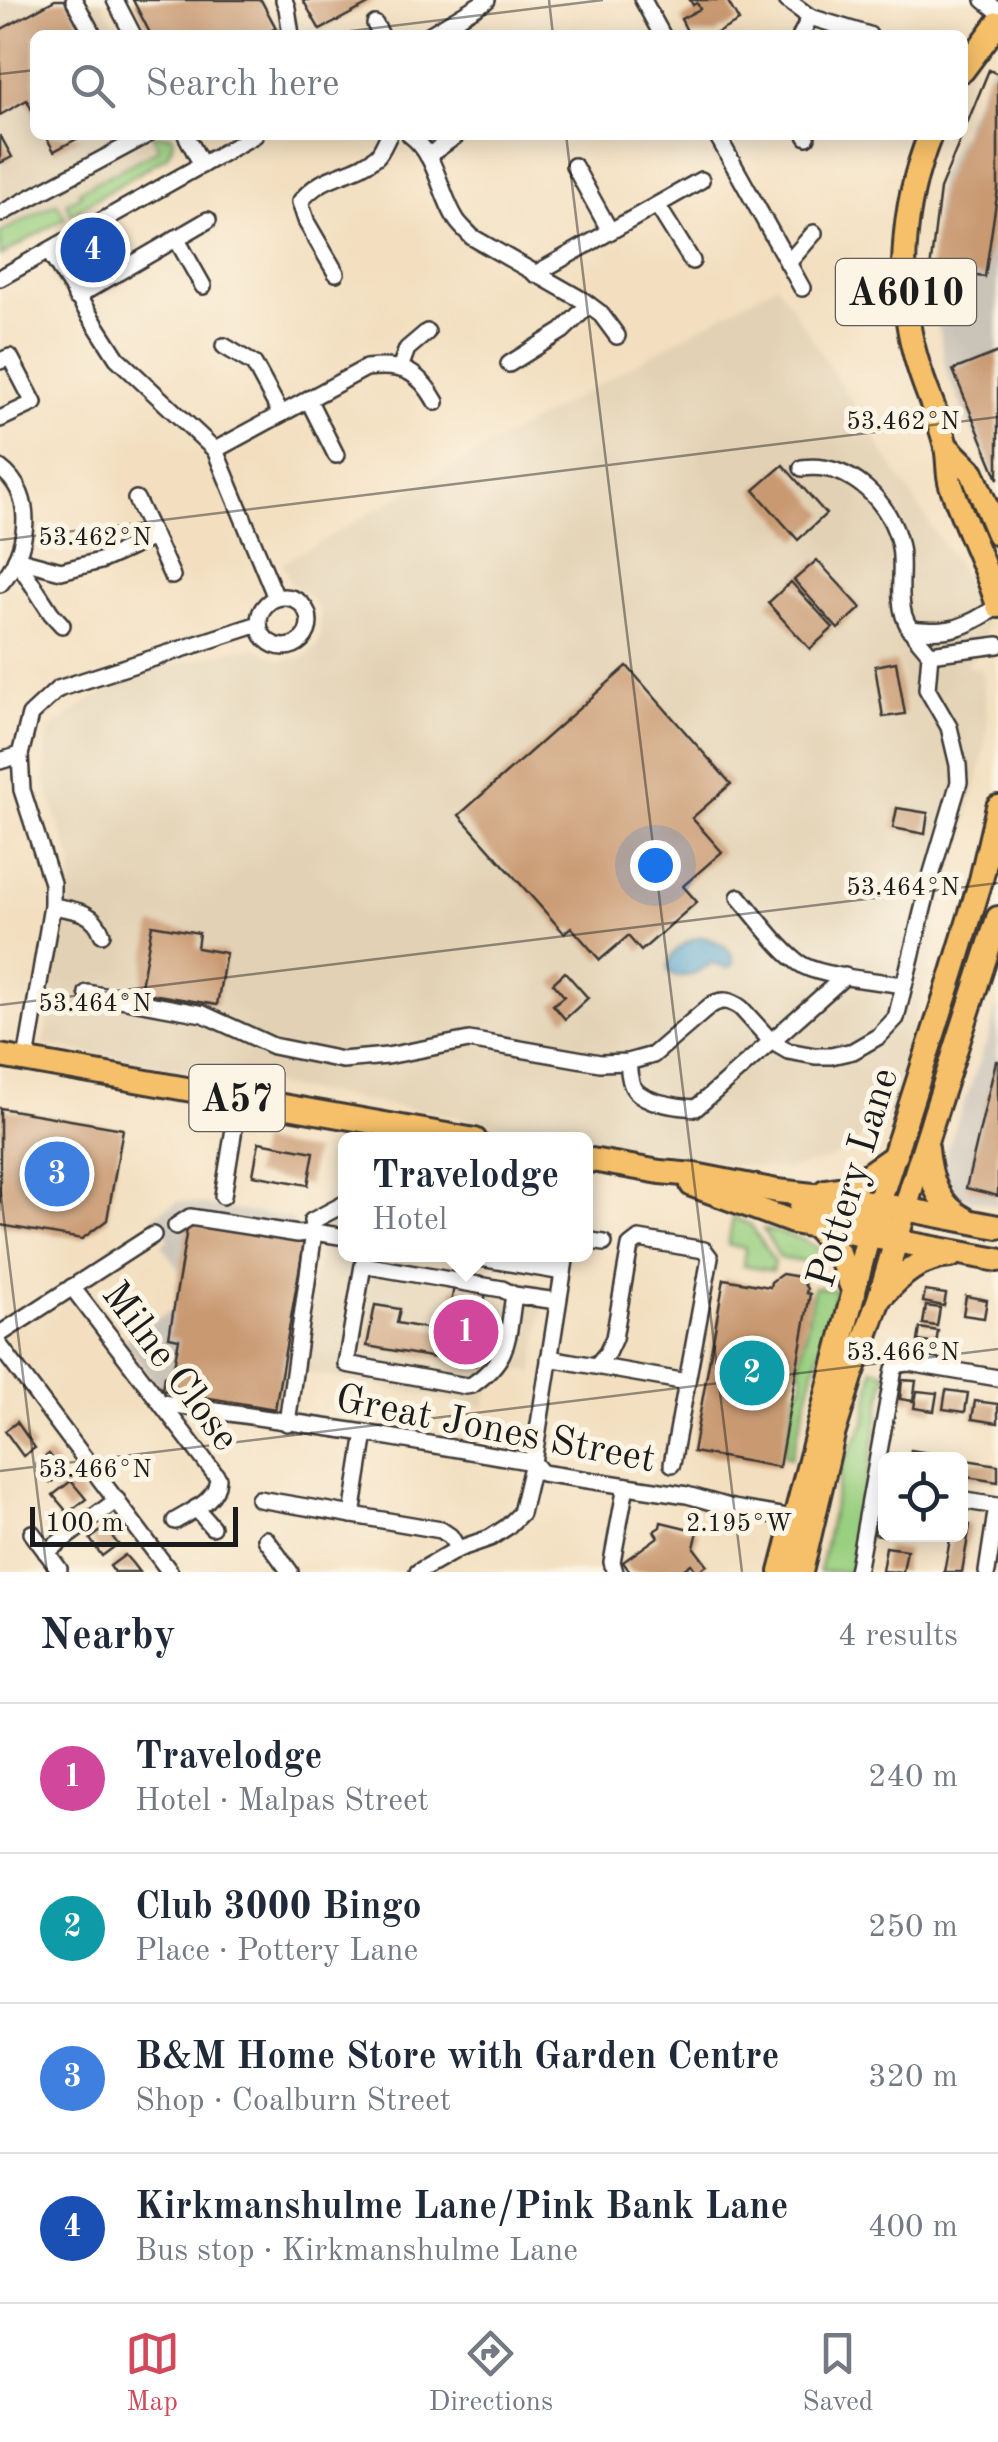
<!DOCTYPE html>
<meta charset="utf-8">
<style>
:root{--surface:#fff;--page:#f2f2f3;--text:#1f2937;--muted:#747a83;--line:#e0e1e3;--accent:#d1495b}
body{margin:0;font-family:"Old Standard TT",serif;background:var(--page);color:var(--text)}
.controls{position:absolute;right:30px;bottom:30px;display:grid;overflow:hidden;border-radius:15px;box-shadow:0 5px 25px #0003}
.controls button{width:90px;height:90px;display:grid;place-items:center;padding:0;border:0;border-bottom:2px solid var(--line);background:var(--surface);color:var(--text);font:50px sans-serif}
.scale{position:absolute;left:30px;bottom:25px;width:208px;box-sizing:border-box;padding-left:10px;border:5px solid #1c1c1c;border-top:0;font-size:28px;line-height:35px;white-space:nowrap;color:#1c1c1c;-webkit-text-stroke:8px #fcf5e5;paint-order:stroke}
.you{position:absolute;left:655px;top:865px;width:35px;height:35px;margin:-25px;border:8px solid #fff;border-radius:50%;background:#1a73e8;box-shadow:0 0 0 15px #1a73e833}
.badge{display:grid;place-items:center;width:65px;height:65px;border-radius:50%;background:var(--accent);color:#fff;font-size:32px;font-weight:700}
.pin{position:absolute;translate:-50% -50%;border:5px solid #fff;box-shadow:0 2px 10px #0006}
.popup{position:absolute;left:338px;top:1132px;width:255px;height:130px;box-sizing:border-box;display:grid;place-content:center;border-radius:15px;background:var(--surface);filter:drop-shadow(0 2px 8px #0005);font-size:32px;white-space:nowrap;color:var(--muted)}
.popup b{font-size:38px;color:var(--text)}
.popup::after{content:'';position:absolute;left:50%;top:100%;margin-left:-20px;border:20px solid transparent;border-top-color:var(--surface)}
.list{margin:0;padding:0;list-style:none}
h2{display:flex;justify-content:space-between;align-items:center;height:130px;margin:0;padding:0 40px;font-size:42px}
h2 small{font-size:32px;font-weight:400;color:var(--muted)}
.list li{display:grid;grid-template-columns:65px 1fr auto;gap:30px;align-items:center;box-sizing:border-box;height:150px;padding:0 40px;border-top:2px solid var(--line)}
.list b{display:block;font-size:38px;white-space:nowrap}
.list p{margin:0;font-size:32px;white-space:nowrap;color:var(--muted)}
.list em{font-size:32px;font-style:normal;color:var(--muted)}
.icon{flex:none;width:55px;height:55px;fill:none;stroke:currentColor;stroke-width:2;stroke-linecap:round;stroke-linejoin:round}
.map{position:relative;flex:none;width:998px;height:1572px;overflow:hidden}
.search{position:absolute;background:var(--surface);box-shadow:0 5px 25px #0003;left:30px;right:30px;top:30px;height:110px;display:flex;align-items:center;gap:25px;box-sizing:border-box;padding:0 35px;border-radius:15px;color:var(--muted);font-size:38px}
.sheet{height:730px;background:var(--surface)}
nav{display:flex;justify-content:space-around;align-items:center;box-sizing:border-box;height:140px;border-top:2px solid var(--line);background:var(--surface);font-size:28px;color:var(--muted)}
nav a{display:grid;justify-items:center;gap:5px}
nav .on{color:var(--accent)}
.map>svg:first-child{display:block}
</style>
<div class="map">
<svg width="998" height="1572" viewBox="0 0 998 1572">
<rect width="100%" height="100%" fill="#fcf5e5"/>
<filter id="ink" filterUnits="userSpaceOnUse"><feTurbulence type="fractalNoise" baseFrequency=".01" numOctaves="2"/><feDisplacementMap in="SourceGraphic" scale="20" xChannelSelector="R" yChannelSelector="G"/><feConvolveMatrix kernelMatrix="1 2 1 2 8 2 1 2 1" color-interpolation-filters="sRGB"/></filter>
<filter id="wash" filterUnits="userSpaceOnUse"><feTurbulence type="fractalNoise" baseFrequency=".0048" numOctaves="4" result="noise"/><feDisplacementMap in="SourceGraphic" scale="40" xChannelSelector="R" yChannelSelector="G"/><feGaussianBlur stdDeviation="2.25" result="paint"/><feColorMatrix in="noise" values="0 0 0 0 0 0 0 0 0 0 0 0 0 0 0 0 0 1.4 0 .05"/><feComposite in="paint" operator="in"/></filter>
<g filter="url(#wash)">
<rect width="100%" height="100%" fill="#f3dfc0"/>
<g fill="#e2d1b4">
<polygon points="0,0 101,0 120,35 35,35 35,135 172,135 173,139 171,150 160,162 0,256"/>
<polygon points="777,284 970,587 981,606 986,623 983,650 967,665 982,671 988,728 982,763 890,1113 865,1136 833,1158 785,1170 729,1164 43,1045 73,866 44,780 49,731 89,701 129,679 156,668 239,649 255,648 281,660 300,658 309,654 316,647 320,638 320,613 310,597 291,585 282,563"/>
<polygon points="320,1246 346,1250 346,1254 372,1255 546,1284 534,1372 494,1366 485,1407 299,1371"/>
</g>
<g fill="#cac3b8">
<polygon points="998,57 998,487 946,371 929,274 938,178 958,135 963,135 963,125 991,65"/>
<polygon points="998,1003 998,1205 959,1197 948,1190 942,1178 947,1150 991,1030"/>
<polygon points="179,1201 291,1219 308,1242 276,1411 160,1390 124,1340 173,1309 179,1271 162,1245 169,1239 153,1216"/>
</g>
<g fill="#99cf80" stroke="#5a764e" stroke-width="2.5">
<polygon points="153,135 172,135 173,143 167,156 71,214 66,203 81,195 79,191 159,149"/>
<polygon points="57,203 65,218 0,256 0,233"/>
<polygon points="733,1217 751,1225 774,1262 772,1271 743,1266 745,1248 728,1245"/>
<path d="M 763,1229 C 786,1235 812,1238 828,1258 L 815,1264 L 780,1258 Z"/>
<polygon points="814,1287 836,1290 791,1458 784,1456 796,1392 802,1386 803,1376 799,1368"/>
<polygon points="873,1368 886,1373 851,1572 819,1572 843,1463 865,1423"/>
</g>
<path fill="#54a4cf" stroke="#386076" stroke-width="2.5" d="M 702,937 C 717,941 735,947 733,965 L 728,968 L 711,964 L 691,975 L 675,977 L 668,970 C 668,952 686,940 702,937 Z"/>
<g id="blocks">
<g fill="#c99a72">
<polygon points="55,0 67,0 86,35 35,35 35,116 27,100 0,115 0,30"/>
<polygon points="133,0 261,0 276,28 262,35 151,35"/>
<polygon points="303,0 376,0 320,30"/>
<polygon points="690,0 727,0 739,21 713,35 689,35 681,19 700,9 697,3 693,5"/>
<polygon points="989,70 998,74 998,189 985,277 930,270 940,189"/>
<polygon points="0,135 12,157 0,163"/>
<polygon points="45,135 84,135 54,151"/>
<polygon points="998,352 998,479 953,370"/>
<polygon points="783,465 826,514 798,540 754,490"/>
<polygon points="817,560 861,608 838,629 794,580"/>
<polygon points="791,582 833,628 810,649 768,603"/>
<polygon points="896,662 905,714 883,717 875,666"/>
<polygon points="627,666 731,784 692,818 722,852 683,886 697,902 641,951 628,936 600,960 571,927 564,933 459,815"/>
<polygon points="897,808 928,813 925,834 893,828"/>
<polygon points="152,925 199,933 197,948 226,953 217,1005 140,992"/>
<polygon points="565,972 588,998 565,1019 553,1005 564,996 553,983"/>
<polygon points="996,1061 998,1061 998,1196 966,1188"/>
<polygon points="0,1108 123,1129 107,1220 82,1239 0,1225"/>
<polygon points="259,1142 314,1152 308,1185 253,1175"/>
<polygon points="188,1223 304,1243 275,1409 162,1390 164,1376 172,1377 179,1339 169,1337"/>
<polygon points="782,1274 800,1277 807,1289 806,1293 810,1294 779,1467 693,1452 724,1279 770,1287 771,1282"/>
<polygon points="454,1286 486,1292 483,1310 490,1311 487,1328 480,1326 478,1337 481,1337 476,1365 367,1346 375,1305 400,1309 397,1323 459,1334 461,1325 448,1322"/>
<polygon points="925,1291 946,1294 944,1306 923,1302"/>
<polygon points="966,1296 987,1300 984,1318 963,1315"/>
<polygon points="926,1306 940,1308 937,1326 923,1324"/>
<polygon points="920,1328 938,1331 936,1344 918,1341"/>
<polygon points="902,1380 916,1381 913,1401 900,1399"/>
<polygon points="946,1390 968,1393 965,1412 943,1409"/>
<polygon points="917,1391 937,1393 934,1411 914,1408"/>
<polygon points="975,1401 998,1404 998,1423 972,1419"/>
<polygon points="17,1422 35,1448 23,1456 5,1431"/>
<polygon points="911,1450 940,1455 939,1460 909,1460"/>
<polygon points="49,1454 63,1473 50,1483 36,1464"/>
<polygon points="960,1459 998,1465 998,1482 960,1476"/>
<polygon points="71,1481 86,1499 68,1513 53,1495"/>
<polygon points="886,1512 886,1536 874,1534 877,1518"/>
<polygon points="661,1522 698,1531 694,1548 707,1565 697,1572 691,1564 680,1572 630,1572 623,1562 658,1537 654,1531 660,1527"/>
<polygon points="960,1523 970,1525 962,1572 944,1572 951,1534 960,1534"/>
<polygon points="105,1528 118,1544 102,1556 90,1539"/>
<polygon points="886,1547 907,1550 903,1572 882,1571"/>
<polygon points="125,1555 132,1563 139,1572 114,1572 110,1566"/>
</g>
</g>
</g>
<g filter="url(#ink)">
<use href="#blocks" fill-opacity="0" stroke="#3c3935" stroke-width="2.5"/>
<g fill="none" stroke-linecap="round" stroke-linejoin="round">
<defs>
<g id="minor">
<polyline points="74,0 93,35"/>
<polyline points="115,0 133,35"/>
<polyline points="284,0 287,8 291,35"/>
<polyline points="643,0 662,35"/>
<polyline points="787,0 810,17 801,35"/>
<polyline points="984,0 998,11"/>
<polyline points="810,17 869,35"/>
<polyline points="375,24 381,35"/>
<polyline points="429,35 487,0"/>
<polyline points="186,135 202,165"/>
<path d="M 410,135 C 437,155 439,192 456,219 C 460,226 467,231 472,237 L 584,301 L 600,313 L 617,336"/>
<polyline points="717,135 802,288"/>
<polyline points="806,135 807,137"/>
<polyline points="428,156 457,135"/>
<polyline points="574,166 610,231"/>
<polyline points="657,205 692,261"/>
<polyline points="0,214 147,135"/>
<polyline points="176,238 203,286"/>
<polyline points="49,252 117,358 215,450 276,598"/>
<polyline points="788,263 814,233"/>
<path d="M 336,273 L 307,223 L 300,202 C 323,172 353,177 377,156 C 382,151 385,142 389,135"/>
<polyline points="535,274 701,180"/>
<polyline points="0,278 255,135"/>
<polyline points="76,297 208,220"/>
<polyline points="224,346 254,364 281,414"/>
<polyline points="0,361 10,357 34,403 0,419"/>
<polyline points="509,364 562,331 589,305"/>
<polyline points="400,368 407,349 427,332"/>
<polyline points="308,399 336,455"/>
<path d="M 215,450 L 366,368 C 402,364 418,370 436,402"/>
<path d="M 0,468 C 38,496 28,553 0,584"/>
<polyline points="154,537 172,576"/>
<polyline points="16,559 61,571 100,561 154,537 136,499"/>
<polyline points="16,559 51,613 62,625"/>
<circle cx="284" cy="622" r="25"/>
<path d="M 909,629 C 948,634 966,628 998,606"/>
<polyline points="930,654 998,645"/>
<polyline points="0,761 20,755"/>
<path d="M 739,897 C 755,915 784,956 804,966 C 826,977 878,981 904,985"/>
<path d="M 52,906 C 75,910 94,911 102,934"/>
<path d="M 87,993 L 203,1014 L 273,1046 L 342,1060 L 387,1056 L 469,1040 L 600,1063 L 628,1062 L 653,1055 L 710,1006 C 721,998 730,1000 741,1008 L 771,1041 L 788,1051 L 815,1056 L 831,1056 L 853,1051 L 879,1036 L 896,1018 L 931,876 L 959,782 L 958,765 L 949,727 L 927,689 L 930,654 C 921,641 909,632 904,616 C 897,594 904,570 900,547 C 892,502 849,461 802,468"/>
<polyline points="26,1060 52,906 52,883 22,790 20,755 30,715 58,689 259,624"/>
<path d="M 628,1062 C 629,1070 629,1080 633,1087 C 642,1103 680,1107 696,1108 L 845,976"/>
<polyline points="223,1196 239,1098"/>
<polyline points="176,1226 190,1217 298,1234 314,1232 346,1237"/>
<polyline points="586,1240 604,1243"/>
<polyline points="456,1254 563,1272"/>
<path d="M 72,1287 L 218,1478 C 217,1501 193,1510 175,1521"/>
<path d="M 514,1295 L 502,1289 L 363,1265 L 346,1364 L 466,1386 L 472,1385 C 511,1358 507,1338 514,1295 L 557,1301"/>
<polyline points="0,1334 153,1235"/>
<polyline points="0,1346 170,1572"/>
<polyline points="549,1358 687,1382 710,1258 704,1250 639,1239 630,1246 614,1338 607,1353 596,1366"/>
<polyline points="162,1403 365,1433 533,1462 542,1473 687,1495 733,1508 793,1518 800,1527"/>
<polyline points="287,1423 314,1232 312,1221 346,1203"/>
<polyline points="672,1464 687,1382"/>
<polyline points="259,1499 441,1530 450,1536 458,1549"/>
<polyline points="960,1500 997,1506 987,1572"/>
<polyline points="196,1508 212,1527"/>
<polyline points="352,1515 365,1433"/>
<polyline points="32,1533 59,1569"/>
<polyline points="266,1539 290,1572"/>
<polyline points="46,1552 117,1500"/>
<polyline points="418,1572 458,1549 490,1538 507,1527 521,1513 533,1462 566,1254"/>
<polyline points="615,1572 612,1562 626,1486"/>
<polyline points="857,1572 894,1369 900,1364 909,1363 998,1378"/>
</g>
<g id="highway">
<polyline points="963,70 998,23"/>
<path d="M 930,135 C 901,207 895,293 919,368 C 927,394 940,420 946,447 C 949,460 947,473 951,485 C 965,526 986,565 998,606"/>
<polyline points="946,446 972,472 998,534"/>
<polyline points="0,1056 475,1140"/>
<path d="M 927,1148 C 930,1180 937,1205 967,1220"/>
<polyline points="586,1159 660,1172 695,1175 777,1191 858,1200 998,1227"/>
<polyline points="692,1185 793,1222 998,1260"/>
<polyline points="825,1191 850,1187 896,1155"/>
<polyline points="801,1208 873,1221 886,1228"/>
<polyline points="816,1227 839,1254 854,1293"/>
<path d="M 882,1296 C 902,1274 920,1258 951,1256"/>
<polyline points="781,1572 868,1237 953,972 981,880 998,807"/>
<polyline points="801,1572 833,1435 851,1377 879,1299 914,1179 998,918"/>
</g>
</defs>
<use href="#minor" stroke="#3c3935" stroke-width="20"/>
<use href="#highway" stroke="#3c3935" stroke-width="28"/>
<use href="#minor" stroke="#fff" stroke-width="15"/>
<use href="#highway" stroke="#f6c06b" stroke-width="22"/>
</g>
</g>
<path fill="none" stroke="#1c1c1c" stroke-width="2.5" stroke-opacity="0.45" d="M 549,0 L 553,35M 318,35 L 603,0M 0,74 L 35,70M 566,135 L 742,1572M 0,540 L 998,417M 0,1005 L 998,883M 0,1187 L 47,1572M 0,1471 L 998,1349"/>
<g text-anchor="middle" stroke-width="10" stroke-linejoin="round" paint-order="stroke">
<g fill="#fcf5e5" stroke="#5f5d58" stroke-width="2.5">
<rect x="836" y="259" width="140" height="66" rx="8"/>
<rect x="189.5" y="1065" width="95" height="66" rx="8"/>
</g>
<g font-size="38" font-weight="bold" fill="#1c1c1c">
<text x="906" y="305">A6010</text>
<text x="237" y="1111">A57</text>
</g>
<g font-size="40" fill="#1c1c1c" stroke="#fcf5e5">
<text transform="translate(851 1177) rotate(-73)" y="14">Pottery Lane</text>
<text transform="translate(172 1365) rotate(53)" y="14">Milne Close</text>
<text transform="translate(496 1427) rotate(11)" y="14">Great Jones Street</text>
</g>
</g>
<g font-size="25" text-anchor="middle" fill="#1c1c1c" stroke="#fcf5e5" stroke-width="10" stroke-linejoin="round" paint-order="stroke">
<text x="903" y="429">53.462°N</text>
<text x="95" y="545">53.462°N</text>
<text x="903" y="895">53.464°N</text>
<text x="95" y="1011">53.464°N</text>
<text x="903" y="1360">53.466°N</text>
<text x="95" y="1477">53.466°N</text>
<text x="739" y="1531">2.195°W</text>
</g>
</svg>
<div class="controls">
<button><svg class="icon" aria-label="locate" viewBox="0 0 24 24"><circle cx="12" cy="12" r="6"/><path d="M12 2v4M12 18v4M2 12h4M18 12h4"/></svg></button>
</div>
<div class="scale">100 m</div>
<div class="you"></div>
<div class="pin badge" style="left:466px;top:1332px;background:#d1479c">1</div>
<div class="popup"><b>Travelodge</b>Hotel</div>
<div class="pin badge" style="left:752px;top:1373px;background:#0f9aa8">2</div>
<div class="pin badge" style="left:57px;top:1174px;background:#3f7fe0">3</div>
<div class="pin badge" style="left:93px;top:250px;background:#1a4fb4">4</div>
<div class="search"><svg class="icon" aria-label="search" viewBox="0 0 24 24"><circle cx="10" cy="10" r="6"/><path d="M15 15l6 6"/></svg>Search here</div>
</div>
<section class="sheet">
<h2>Nearby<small>4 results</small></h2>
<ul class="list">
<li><span class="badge" style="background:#d1479c">1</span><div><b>Travelodge</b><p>Hotel · Malpas Street</p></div><em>240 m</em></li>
<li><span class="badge" style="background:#0f9aa8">2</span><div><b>Club 3000 Bingo</b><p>Place · Pottery Lane</p></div><em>250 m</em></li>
<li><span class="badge" style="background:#3f7fe0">3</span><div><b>B&amp;M Home Store with Garden Centre</b><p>Shop · Coalburn Street</p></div><em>320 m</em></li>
<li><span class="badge" style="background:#1a4fb4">4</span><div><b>Kirkmanshulme Lane/Pink Bank Lane</b><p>Bus stop · Kirkmanshulme Lane</p></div><em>400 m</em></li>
</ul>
</section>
<nav>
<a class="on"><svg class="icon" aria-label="map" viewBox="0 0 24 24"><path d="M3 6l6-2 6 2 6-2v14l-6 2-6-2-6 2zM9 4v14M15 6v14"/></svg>Map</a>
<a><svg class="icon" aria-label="directions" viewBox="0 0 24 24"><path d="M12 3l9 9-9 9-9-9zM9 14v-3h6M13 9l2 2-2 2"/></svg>Directions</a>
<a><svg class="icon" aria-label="saved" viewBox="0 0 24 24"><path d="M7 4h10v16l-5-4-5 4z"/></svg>Saved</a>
</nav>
